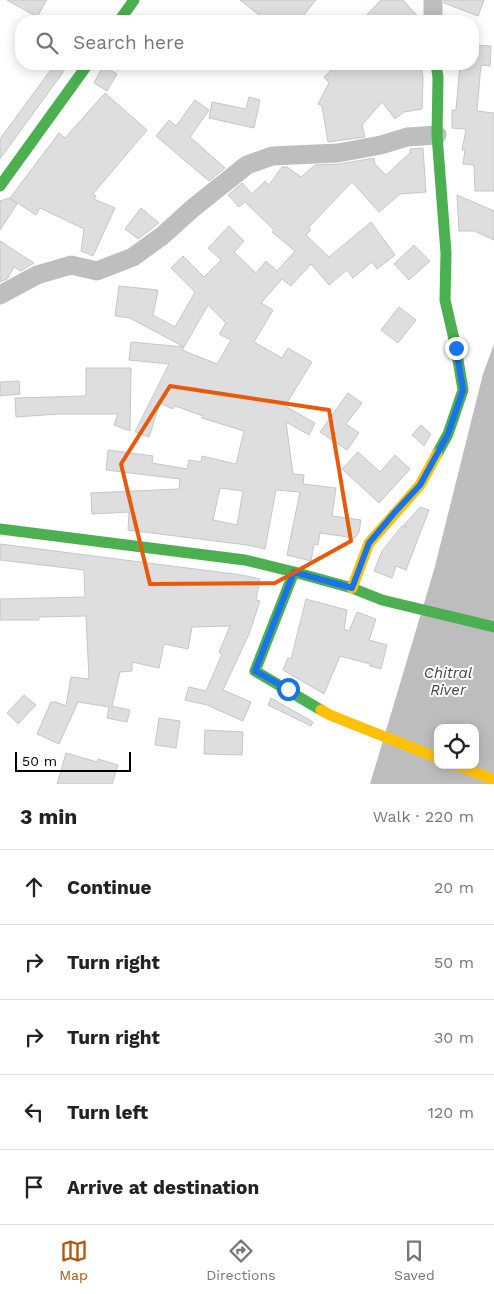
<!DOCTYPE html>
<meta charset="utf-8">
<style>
:root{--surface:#fff;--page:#f2f2f2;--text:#222;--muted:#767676;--line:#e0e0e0;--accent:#b45309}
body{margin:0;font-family:"Work Sans",sans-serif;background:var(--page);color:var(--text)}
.controls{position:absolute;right:15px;bottom:15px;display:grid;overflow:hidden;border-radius:10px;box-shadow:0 2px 12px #0003}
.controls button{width:45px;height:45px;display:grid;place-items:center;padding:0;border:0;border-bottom:1px solid var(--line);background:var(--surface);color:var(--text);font:25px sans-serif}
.scale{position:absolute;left:15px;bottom:12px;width:116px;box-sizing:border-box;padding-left:5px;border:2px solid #000;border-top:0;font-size:14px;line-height:18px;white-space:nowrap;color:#000;-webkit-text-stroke:4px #fff;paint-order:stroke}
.stop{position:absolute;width:15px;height:15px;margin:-11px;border:4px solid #1a73e8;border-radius:50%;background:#fff}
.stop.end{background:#1a73e8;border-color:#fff;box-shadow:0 1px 5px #0008}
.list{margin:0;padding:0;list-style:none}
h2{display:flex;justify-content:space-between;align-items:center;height:65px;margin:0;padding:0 20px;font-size:21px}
h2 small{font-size:16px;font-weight:400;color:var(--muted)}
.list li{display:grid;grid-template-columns:32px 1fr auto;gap:15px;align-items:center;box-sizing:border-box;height:75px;padding:0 20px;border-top:1px solid var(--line)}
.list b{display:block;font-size:19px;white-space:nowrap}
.list em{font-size:16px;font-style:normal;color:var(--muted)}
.icon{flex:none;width:28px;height:28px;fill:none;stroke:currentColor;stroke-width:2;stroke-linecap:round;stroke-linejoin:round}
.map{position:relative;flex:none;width:494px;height:784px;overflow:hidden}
.search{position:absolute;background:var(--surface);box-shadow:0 2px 12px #0003;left:15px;right:15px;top:15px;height:55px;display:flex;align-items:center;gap:12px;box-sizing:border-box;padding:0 18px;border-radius:20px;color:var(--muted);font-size:19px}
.sheet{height:440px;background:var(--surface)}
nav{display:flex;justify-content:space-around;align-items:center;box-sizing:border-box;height:70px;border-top:1px solid var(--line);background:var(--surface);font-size:14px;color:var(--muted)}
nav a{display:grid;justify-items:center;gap:2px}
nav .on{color:var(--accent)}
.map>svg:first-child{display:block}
</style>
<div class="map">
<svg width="494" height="784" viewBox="0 0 494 784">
<rect width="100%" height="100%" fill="#fff"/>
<path fill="#bdbdbd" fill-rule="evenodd" d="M 494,344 L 494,784 L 370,784 L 434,570 L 483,374 ZM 438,728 L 475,728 L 475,765 L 438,765 Z"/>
<g fill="#dedede" stroke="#c6c6c6" fill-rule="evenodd">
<polygon points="7,0 47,0 37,17"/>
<polygon points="240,0 316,0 299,21 257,21 259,15"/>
<polygon points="381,0 403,0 422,21 361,21"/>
<polygon points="444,0 484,0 478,16 444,3"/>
<polygon points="473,45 491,46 490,66 481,65 477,111 494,113 494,191 475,191 474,165 463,164 465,150 462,150 466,129 452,128 452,110 456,110 460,64 473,64"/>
<polygon points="55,64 69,64 0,159 0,139"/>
<polygon points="337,64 421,64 423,78 422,109 404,112 395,119 382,102 362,125 365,137 328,142 322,106 318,104 329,83 324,77"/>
<polygon points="103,66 117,74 107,91 94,83"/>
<polygon points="105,93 147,130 93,194 96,196 94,199 115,208 93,256 81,251 84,229 40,208 36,215 10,198 59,133 65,138"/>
<polygon points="249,97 260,100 254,128 209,118 212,102 246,109"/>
<polygon points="195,100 209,110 190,137 225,168 209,181 156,136 169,120 176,126"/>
<path d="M 423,148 L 426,192 L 400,194 L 379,212 L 352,182 L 308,228 L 311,230 L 306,235 L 329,257 L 371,222 L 395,255 L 377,269 L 372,262 L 353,278 L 347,270 L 329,285 L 311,264 L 291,286 L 282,279 L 261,303 L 273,310 L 254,342 L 282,358 L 288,348 L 312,362 L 285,406 L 315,423 L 309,435 L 286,422 L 293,474 L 304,475 L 303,484 L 336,488 L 332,516 L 361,520 L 359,532 L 355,538 L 320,533 L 318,545 L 314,544 L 311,561 L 287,555 L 300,492 L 276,490 L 265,549 L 247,545 L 128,530 L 129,512 L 92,514 L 91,493 L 179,489 L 180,479 L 106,470 L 108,450 L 153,456 L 152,463 L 187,469 L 189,460 L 201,462 L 202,456 L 236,464 L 244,431 L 202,418 L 203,416 L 175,406 L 173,409 L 160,403 L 149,437 L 135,432 L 169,364 L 129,360 L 131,342 L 184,347 L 182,350 L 217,364 L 231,340 L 219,334 L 226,323 L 208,305 L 184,347 L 130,318 L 115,316 L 119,286 L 158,290 L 153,315 L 175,327 L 195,292 L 171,268 L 183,256 L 204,277 L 221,260 L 208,248 L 229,226 L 244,241 L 234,252 L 256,273 L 266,261 L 277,271 L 295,251 L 272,232 L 274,230 L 245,202 L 239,207 L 228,195 L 242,183 L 252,194 L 265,181 L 269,185 L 282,167 L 287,167 L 301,177 L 315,165 L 340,164 L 374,158 L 375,164 L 386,175 L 410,153 L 410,149 ZM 220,488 L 243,491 L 237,525 L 213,520 Z"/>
<polygon points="457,195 494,211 494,240 474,231 459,231"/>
<polygon points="9,198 17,204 0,230 0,201"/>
<polygon points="141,208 159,223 138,239 125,229"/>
<polygon points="0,241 34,263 21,271 14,267 7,279 0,282"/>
<polygon points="414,245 430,261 409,280 394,264"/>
<polygon points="399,307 416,320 398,343 381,330"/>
<polygon points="86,368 131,368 130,431 114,425 118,414 58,414 16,417 15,398 86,396"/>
<polygon points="19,381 20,394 0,396 0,382"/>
<polygon points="348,393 362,403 346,424 359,433 347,450 320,432"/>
<polygon points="421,425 431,434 424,446 412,435"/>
<polygon points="358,452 380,472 395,455 410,469 379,503 342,469"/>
<polygon points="420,507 429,510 406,570 396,566 392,578 374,571 382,551 402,526 407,527 404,525"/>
<polygon points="0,544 242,575 260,579 256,600 260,601 249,634 223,690 251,702 243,721 207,705 185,700 189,687 206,691 222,654 219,652 230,626 192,627 188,649 164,644 159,668 132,662 132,671 120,672 112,706 130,710 127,722 107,718 109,707 78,702 59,744 37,734 51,702 56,702 66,706 71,677 89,679 86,616 39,617 39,620 0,620 0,599 85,597 84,570 0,560"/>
<polygon points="306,599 347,610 344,629 349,631 357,612 376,619 369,640 387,645 381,669 370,666 370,664 340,656 324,694 283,670 288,658 291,659"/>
<polygon points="24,695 36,705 18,724 7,713"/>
<polygon points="271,698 313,722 311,726 268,705"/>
<polygon points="159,718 180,721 176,748 155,745"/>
<polygon points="205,730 243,732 242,755 204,754"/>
<polygon points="66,753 97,762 98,759 118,765 112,784 57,784"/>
</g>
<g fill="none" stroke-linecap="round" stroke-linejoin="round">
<g stroke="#bebebe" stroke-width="19">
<polyline points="433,0 433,21"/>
<polyline points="0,295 37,275 71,265 97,271 133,257 162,236 193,208 247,165 272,156 338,153 381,145 407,137 437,135"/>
</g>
<g stroke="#4caf50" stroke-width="11">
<polyline points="119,21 134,0"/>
<polyline points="436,64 438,77 437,135 446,253 445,300 456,348 463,390 448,434 437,454"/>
<polyline points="0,186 88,64"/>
<polyline points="0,529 245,560 294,572 255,671 321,710"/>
<polyline points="294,572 352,588 382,600 494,627"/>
</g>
<g stroke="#ffc107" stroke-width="11">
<polyline points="352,588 369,543 420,485 437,454"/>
<polyline points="321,710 330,715 438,758"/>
<polyline points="457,765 494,780"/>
</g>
</g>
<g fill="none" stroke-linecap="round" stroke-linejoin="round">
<polyline stroke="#1a73e8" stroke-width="6" points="288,689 255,671 294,572 352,588 369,543 395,512 420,485 448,434 463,390 456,348"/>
</g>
<path fill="none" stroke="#e8590c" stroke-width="4" stroke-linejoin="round" d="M 170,386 L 329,410 L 351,541 L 275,583 L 150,584 L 121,464 Z"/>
<g text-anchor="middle" stroke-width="4" stroke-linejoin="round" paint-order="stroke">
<g font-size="15" font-style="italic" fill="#424242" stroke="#fff">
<text x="448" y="678">Chitral<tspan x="448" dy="17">River</tspan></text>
</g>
</g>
</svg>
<div class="controls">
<button><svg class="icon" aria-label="locate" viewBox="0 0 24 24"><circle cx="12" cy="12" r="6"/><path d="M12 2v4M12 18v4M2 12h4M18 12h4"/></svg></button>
</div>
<div class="scale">50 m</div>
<div class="stop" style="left:288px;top:689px"></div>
<div class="stop end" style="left:456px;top:348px"></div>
<div class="search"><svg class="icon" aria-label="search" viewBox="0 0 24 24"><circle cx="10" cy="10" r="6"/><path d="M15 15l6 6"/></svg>Search here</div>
</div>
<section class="sheet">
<h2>3 min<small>Walk · 220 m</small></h2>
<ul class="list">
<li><svg class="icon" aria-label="ahead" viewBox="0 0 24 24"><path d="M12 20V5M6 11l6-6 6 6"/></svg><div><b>Continue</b></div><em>20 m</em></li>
<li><svg class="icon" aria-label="right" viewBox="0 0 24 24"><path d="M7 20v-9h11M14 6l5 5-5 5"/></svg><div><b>Turn right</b></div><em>50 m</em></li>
<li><svg class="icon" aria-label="right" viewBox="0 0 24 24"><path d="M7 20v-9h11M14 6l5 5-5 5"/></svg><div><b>Turn right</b></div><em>30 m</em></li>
<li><svg class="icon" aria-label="left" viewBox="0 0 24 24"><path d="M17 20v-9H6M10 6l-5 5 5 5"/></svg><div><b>Turn left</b></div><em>120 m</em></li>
<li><svg class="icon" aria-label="arrive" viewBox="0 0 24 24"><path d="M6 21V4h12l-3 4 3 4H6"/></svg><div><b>Arrive at destination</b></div></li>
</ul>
</section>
<nav>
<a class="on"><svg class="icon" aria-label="map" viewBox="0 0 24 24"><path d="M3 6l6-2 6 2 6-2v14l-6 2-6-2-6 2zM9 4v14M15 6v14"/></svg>Map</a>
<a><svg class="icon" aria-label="directions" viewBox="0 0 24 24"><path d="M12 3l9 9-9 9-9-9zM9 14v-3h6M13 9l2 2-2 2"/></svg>Directions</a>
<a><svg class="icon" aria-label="saved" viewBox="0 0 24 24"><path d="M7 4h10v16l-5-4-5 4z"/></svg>Saved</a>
</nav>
